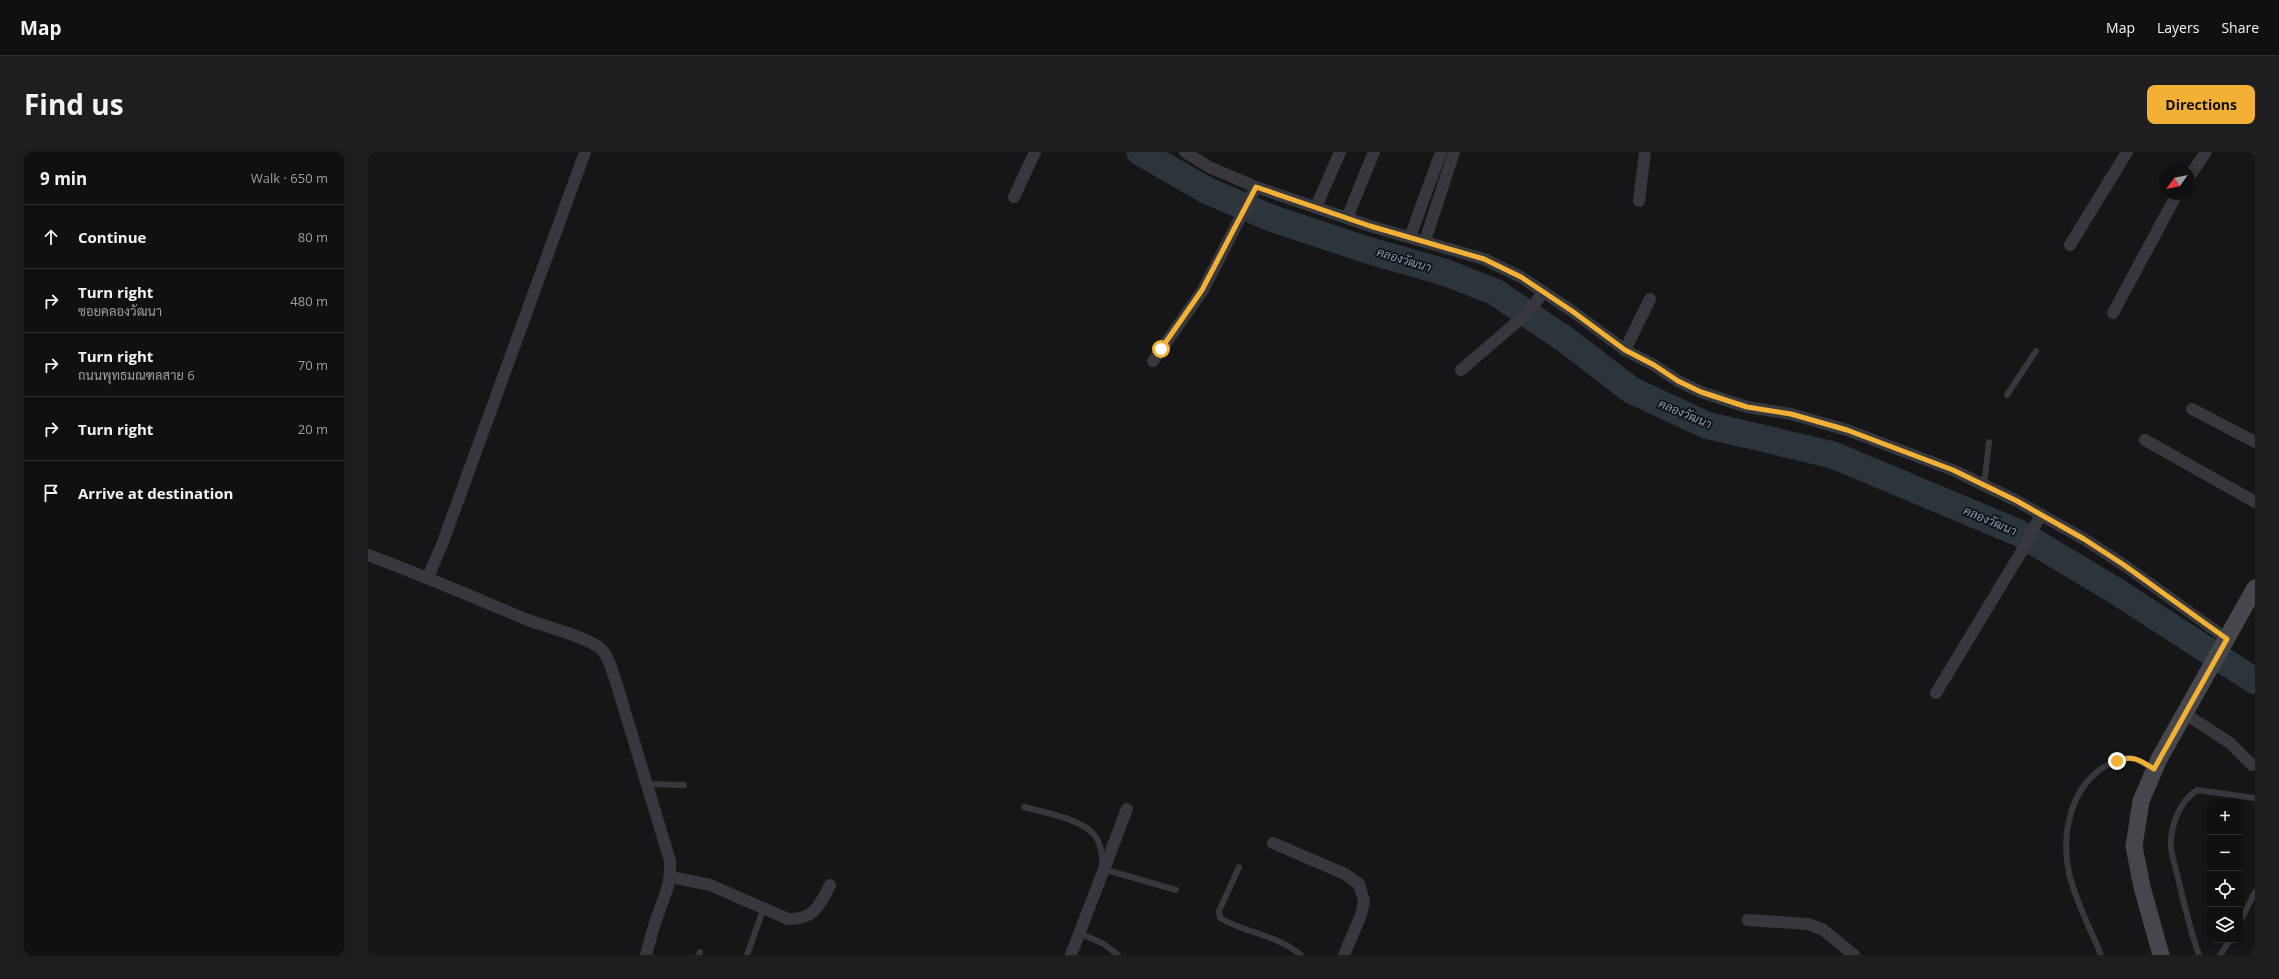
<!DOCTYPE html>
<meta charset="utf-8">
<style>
:root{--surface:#101012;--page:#1e1e20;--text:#f1f3f6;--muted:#9c9d9f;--line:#303032;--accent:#f2b134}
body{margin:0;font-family:"Open Sans",Sarabun,sans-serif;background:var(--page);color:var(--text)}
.controls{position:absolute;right:12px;bottom:12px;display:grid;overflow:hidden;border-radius:8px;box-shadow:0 2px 6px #0003}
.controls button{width:36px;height:36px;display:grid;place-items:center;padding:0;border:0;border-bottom:1px solid var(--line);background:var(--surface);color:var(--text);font:20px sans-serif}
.compass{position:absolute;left:1791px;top:12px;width:36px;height:36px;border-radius:50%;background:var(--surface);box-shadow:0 2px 6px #0003;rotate:237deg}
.stop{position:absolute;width:12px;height:12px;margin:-9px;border:3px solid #f2b134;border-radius:50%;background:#fff}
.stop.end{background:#f2b134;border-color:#fff;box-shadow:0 1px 4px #0008}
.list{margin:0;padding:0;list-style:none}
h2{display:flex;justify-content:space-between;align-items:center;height:52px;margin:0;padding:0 16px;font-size:17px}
h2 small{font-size:13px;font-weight:400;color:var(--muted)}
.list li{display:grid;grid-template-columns:26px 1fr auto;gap:12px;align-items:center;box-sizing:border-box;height:64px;padding:0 16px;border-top:1px solid var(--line)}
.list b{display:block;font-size:15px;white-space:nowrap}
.list p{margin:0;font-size:13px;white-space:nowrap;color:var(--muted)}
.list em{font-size:13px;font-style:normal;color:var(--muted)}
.icon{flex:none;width:22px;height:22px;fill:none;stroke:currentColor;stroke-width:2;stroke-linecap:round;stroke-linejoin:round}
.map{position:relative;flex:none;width:1887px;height:803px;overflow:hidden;border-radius:8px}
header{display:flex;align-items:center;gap:24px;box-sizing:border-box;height:56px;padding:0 20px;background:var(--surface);border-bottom:1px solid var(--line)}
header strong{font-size:19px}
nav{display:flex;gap:22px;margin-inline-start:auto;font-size:14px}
.intro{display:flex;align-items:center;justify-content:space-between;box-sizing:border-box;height:96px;padding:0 24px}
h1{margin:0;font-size:28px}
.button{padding:10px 18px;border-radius:8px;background:var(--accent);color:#111;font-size:14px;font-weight:700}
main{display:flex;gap:24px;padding:0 24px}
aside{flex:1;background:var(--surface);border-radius:8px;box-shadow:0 2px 6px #0003}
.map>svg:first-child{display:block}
</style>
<header>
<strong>Map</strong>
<nav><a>Map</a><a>Layers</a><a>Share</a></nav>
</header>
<div class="intro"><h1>Find us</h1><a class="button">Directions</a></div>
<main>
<aside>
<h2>9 min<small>Walk · 650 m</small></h2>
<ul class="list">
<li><svg class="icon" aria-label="ahead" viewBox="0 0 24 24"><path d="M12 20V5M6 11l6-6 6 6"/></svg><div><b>Continue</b></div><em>80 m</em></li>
<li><svg class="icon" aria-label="right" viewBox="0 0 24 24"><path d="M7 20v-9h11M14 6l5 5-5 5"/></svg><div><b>Turn right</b><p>ซอยคลองวัฒนา</p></div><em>480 m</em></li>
<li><svg class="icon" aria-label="right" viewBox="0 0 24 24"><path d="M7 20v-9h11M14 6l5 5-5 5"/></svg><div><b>Turn right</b><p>ถนนพุทธมณฑลสาย 6</p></div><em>70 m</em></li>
<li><svg class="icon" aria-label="right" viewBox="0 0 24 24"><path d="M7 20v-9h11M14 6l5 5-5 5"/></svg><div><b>Turn right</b></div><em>20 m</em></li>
<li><svg class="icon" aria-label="arrive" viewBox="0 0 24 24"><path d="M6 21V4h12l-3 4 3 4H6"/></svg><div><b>Arrive at destination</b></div></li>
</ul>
</aside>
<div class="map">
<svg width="1887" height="803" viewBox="0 0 1887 803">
<rect width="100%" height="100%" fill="#161618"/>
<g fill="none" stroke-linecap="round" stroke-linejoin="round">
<polyline stroke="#2c353c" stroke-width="27" points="772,0 838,38 903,66 999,98 1076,120 1127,140 1198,188 1263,238 1338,273 1465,303 1651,381 1748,439 1887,529"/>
<g stroke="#37383d" stroke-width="6">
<polyline points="1639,243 1668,199"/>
<polyline points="1616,333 1621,290"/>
<polyline points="279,632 316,633"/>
<path d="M 656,655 C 675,660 715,667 727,684 C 734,693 734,706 735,717 L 808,738"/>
<path d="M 871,715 L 851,759 L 852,766 C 877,781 910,783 933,803"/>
<polyline points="1872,770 1887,740"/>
<polyline points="711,781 736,792 750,803"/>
<polyline points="331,803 332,800"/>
<polyline points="379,803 395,758"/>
<path d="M 1733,803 C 1713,753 1687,716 1703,661 C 1708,643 1718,628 1733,617 C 1756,602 1762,602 1785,617"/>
<path d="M 1831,803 C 1822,778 1816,752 1810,726 C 1808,716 1804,706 1803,696 C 1802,674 1811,650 1829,638 L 1887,646"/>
<polyline points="1852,803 1862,788"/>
<polyline points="1886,803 1887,801"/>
</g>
<g stroke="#37383d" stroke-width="12">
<polyline points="817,0 841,15 888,35 1002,74 1116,107 1153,125 1204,159 1257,198 1286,213 1310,229 1333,240 1379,255 1423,262 1479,278 1585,318 1649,349 1716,387 1756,413 1859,487"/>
<polyline points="1821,25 1838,0"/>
<polyline points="646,45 667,0"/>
<polyline points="1271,49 1277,0"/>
<polyline points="948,55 972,0"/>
<polyline points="979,66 1006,0"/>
<polyline points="1042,85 1073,0"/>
<polyline points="1057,89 1086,0"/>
<polyline points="1702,93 1759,0"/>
<polyline points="1745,161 1809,42"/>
<polyline points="1257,198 1282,147"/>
<polyline points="785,209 835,138 888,35"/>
<polyline points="1093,218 1157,163 1176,140"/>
<polyline points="1824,257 1887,290"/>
<polyline points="1777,288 1887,350"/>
<path d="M 0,403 C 54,423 107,446 160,468 C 182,476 212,483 231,495 C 241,503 245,522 249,533 L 302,709 C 303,731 298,740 291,760 C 285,774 282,789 278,803"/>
<polyline points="60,425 75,390 217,0"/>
<polyline points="1568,541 1655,397 1673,362"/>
<polyline points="1816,561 1862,591 1884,613"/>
<polyline points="905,691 977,722 991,732 996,749 993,763 976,803"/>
<path d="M 303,725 L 342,733 L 420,767 C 447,767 451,754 462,733"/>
<polyline points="1380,768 1440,772 1454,777 1486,803"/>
<polyline points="703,803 759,657"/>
</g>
<polyline stroke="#45474d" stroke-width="17" points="1793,803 1774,735 1766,694 1773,649 1791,607 1887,436"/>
</g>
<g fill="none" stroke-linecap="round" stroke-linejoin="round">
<path stroke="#f2b134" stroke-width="5" d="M 793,197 L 834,138 L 888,35 L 1002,74 L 1116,107 L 1153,125 L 1204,159 L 1257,198 L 1286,213 L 1310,229 L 1333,240 L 1379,255 L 1423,262 L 1479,278 L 1585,318 L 1649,349 L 1716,387 L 1756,413 L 1859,487 L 1786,617 C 1773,609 1765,602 1749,609"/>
</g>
<g text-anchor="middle" stroke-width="3.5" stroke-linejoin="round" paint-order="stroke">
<g font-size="12" font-style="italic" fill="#7f9bb3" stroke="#111113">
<text transform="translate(1036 108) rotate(17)" y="4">คลองวัฒนา</text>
<text transform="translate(1317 262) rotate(23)" y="4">คลองวัฒนา</text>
<text transform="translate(1622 369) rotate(23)" y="4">คลองวัฒนา</text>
</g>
</g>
</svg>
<div class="controls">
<button>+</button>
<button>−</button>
<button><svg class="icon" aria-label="locate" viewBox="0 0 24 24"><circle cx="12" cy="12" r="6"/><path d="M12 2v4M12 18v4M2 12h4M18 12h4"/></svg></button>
<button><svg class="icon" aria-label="layers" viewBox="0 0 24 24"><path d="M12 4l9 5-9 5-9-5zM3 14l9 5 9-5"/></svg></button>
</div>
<svg class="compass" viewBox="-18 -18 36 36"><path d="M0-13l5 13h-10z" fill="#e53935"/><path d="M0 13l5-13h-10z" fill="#9c9d9f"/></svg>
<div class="stop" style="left:793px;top:197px"></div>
<div class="stop end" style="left:1749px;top:609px"></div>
</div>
</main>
